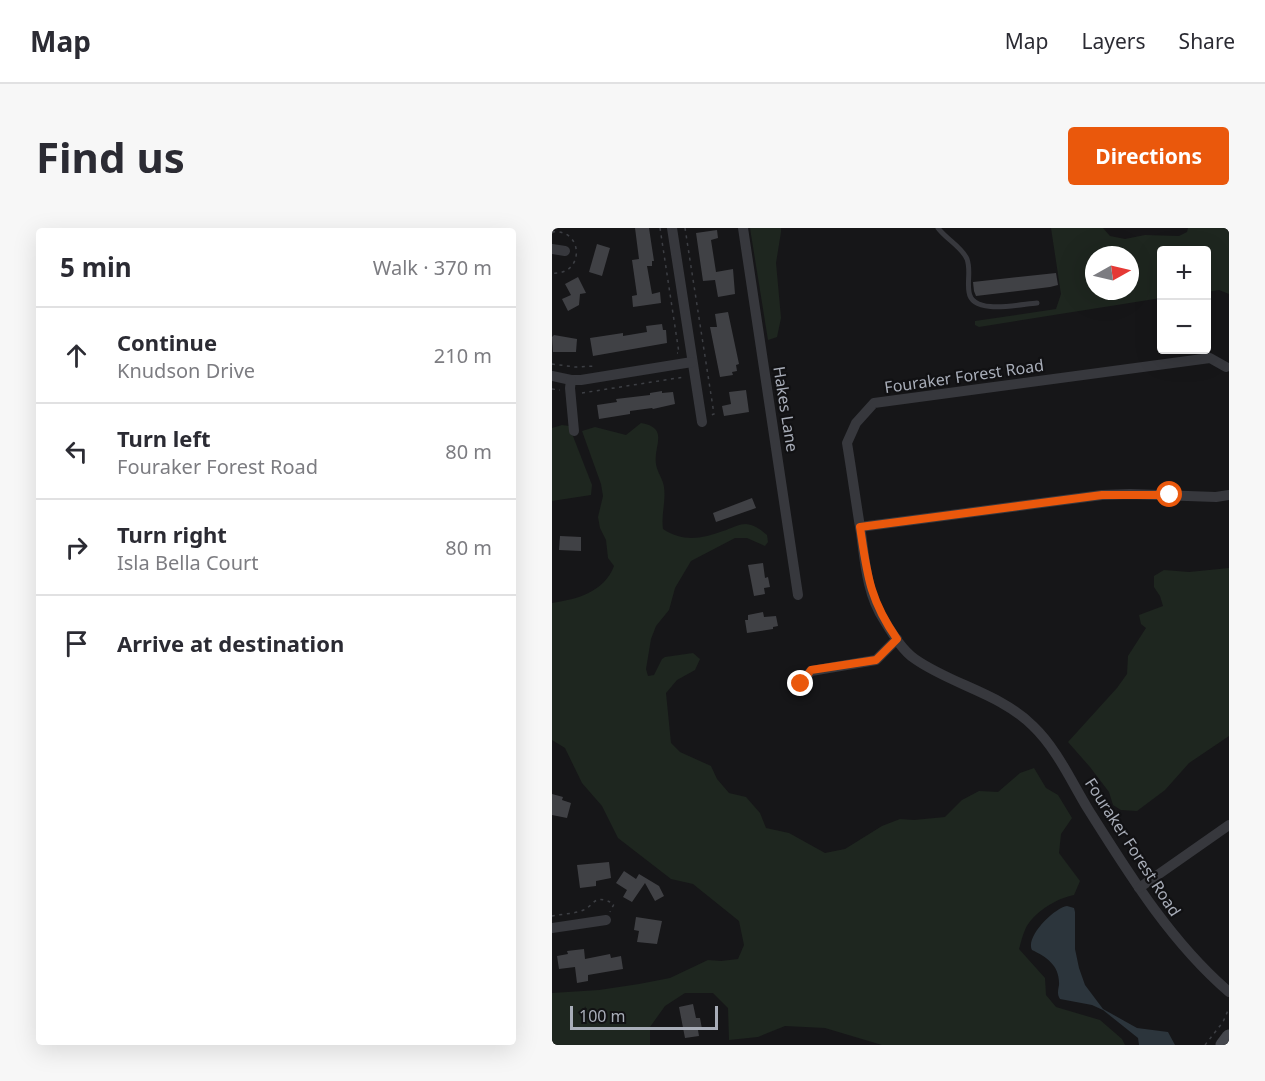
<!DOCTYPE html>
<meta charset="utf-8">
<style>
:root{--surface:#fff;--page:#f7f7f7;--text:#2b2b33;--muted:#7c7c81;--line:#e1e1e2;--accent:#ea580c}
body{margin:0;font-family:"Noto Sans",sans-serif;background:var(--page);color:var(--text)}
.controls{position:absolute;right:18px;top:18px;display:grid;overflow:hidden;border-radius:6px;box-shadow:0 6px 24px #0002}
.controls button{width:54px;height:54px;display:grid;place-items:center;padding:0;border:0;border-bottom:2px solid var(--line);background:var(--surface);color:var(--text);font:30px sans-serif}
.compass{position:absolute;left:533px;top:18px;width:54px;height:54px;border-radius:50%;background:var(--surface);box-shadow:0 6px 24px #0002;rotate:82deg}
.scale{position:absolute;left:18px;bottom:15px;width:148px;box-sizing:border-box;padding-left:6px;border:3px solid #a8adb8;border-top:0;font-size:16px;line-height:21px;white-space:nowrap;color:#a8adb8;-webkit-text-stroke:4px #111113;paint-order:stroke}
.stop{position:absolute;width:18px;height:18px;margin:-14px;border:4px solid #ea580c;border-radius:50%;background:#fff}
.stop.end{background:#ea580c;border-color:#fff;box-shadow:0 2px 6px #0008}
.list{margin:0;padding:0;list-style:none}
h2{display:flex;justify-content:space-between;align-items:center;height:78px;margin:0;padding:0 24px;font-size:26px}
h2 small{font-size:20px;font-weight:400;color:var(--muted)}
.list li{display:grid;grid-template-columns:39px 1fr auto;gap:18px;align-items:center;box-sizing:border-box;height:96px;padding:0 24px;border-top:2px solid var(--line)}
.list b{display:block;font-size:22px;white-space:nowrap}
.list p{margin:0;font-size:20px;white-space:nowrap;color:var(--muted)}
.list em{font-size:20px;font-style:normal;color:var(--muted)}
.icon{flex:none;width:33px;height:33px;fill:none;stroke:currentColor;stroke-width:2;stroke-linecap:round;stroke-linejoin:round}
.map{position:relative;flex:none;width:677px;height:817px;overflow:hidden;border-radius:6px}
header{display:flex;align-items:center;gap:36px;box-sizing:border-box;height:84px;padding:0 30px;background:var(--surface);border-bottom:2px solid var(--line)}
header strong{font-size:28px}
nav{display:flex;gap:33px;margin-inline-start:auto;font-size:21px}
.intro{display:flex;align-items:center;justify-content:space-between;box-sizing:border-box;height:144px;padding:0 36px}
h1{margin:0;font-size:42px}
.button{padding:15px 27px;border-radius:6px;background:var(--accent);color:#fff;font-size:21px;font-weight:700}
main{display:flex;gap:36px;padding:0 36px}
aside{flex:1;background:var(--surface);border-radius:6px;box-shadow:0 6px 24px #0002}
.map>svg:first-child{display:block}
</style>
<header>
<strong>Map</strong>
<nav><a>Map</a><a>Layers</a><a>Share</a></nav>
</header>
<div class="intro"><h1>Find us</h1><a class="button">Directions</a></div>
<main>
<aside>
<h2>5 min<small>Walk · 370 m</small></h2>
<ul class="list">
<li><svg class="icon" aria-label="ahead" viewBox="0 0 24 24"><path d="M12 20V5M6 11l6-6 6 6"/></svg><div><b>Continue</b><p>Knudson Drive</p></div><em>210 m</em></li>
<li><svg class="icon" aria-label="left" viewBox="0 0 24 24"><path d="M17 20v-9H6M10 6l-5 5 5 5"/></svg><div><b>Turn left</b><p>Fouraker Forest Road</p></div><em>80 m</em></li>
<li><svg class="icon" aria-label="right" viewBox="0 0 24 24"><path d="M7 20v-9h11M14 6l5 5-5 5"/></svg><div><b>Turn right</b><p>Isla Bella Court</p></div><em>80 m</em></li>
<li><svg class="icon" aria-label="arrive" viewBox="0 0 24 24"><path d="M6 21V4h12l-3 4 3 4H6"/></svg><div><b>Arrive at destination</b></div></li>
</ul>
</aside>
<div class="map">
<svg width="677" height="817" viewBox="0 0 677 817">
<rect width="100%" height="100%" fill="#161618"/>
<g fill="#1e261f" fill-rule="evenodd">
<polygon points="198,0 229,0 229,4 224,35 229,90 225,109 216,112"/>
<path d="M 499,0 L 551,0 L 558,8 L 573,11 L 593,7 L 627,8 L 635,4 L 636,0 L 677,0 L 677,66 L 667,62 L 655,64 L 654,22 L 610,22 L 609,70 L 427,99 L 423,97 L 423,93 L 504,81 L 509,66 ZM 542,27 L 578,27 L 578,63 L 542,63 Z"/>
<path d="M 89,195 C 118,200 101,218 104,236 C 105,244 111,251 112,259 C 114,273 109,287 111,301 C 130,314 150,311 171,303 C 178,301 186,296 194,296 C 203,297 209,302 215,307 L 216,314 L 213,318 L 195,310 L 183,310 L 139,333 L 123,360 L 117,382 L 104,398 L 99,411 L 94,441 L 96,448 L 102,447 L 110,431 L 113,429 L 141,425 L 148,431 L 143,442 L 125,452 L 114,465 L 119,515 L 128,524 L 159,538 L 165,551 L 177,565 L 194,569 L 208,585 L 214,600 L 237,605 L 273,625 L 293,621 L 330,598 L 348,591 L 362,592 L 393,589 L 410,572 L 427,563 L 446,564 L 468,545 L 482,540 L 494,560 L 506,567 L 520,590 L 509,606 L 507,625 L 528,653 L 522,667 C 505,670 480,685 473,702 C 470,708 469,715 467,721 L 493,750 L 494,767 L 504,779 L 548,792 L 570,811 L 573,817 L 330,817 L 273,800 L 233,798 L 206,809 L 177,812 L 176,780 L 161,765 L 133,765 L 113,778 L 98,799 L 98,817 L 0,817 L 0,765 L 47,762 L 87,756 L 118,750 L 156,732 L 169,733 L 186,731 L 192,717 L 187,693 L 141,656 L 119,651 L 66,610 L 50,578 L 30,555 L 13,520 L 0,512 L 0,375 C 26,371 52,364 62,338 L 56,330 L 54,312 L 48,300 L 46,289 L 51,268 L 49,256 L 30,203 L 43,199 L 74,207 Z"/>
<polygon points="10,197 17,198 40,257 39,267 0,273 0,200"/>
<polygon points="677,340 677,508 637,535 613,562 585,583 569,582 561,577 557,564 538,539 516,514 565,460 575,446 576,428 594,400 589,396 587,387 611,378 608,368 602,359 602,348 612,342 637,344"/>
</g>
<path fill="#2c353c" d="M 515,678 L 522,680 L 523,684 L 523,721 L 527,740 L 533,757 L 551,781 L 585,800 L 616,804 L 623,817 L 587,817 L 586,810 L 551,782 L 540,777 L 508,771 C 505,766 506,763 507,757 C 508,738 495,729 480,722 C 473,709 502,680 515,678 Z"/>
<g fill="#404145">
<polygon points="83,0 97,0 102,33 100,33 100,38 95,38 100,66 108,64 109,75 81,79 80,68 85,67 80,32 87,31"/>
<polygon points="165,2 166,10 159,12 164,44 181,41 183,66 166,69 163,52 151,53 144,5"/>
<polygon points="45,16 58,20 50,48 37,44"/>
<polygon points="504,45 506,57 498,59 424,68 422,63 421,54"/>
<polygon points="26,49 34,65 28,66 27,77 16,83 10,71 19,67 13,56"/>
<polygon points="176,84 187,136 184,137 185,143 180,144 181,147 168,149 158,99 165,99 163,86"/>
<polygon points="110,96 111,102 114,102 115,115 41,128 38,110 71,105 71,108 95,104 94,98"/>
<polygon points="2,107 25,111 24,124 1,124 0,109"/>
<polygon points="194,162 197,184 172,188 170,178 179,176 177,164"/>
<polygon points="110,163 110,165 121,164 123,176 101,181 100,180 78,183 78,186 47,191 45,177 65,174 64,171 98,167 98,165"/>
<polygon points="200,270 204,280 164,294 161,285"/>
<polygon points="8,308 29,309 29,323 7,322"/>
<polygon points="211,335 213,350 216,349 218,359 212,360 213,366 202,368 196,337"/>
<polygon points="211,384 212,389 224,388 226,398 221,399 221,401 195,405 193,392 196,392 196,387"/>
<polygon points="0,566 11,569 10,572 19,575 15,590 0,587"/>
<polygon points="57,634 59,650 44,653 44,658 28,660 25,637"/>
<polygon points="72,643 84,651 87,646 107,658 112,668 103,673 93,655 80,674 71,669 75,662 64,655"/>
<polygon points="84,689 110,693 105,716 85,714 87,703 82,702"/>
<polygon points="32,721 33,731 58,726 59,730 69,728 71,741 36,747 36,753 25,755 23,739 7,741 5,728 16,726 15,723"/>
<polygon points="141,776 144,790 148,790 150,801 146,802 147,808 133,810 127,779"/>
</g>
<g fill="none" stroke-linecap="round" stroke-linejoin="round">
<g stroke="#3d3f44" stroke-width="1.5" stroke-dasharray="3 4.5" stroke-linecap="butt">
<polyline points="108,0 127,125 125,125"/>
<polyline points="133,0 162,186 159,187"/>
<path d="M 0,4 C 32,0 33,48 0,45"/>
<polyline points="0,136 23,139 44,138"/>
<polyline points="0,161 8,162"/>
<polyline points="30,165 132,149"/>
<path d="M 0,688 C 9,686 20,686 29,683 C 43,679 40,664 62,676 L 58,684"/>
<polyline points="653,817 671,794 677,780"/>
</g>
<path stroke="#37383d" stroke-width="5" d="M 386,0 C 394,11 410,19 415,31 C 419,42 415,53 417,64 C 420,88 469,76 485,75"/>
<g stroke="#37383d" stroke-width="10">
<polyline points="120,0 150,194"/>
<polyline points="191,0 246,367"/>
<polyline points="0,21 13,23"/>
<path d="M 674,139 L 658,130 L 322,175 L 304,195 L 295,215 C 300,245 304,275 309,305 C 313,334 315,366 332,392 C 340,405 350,422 363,431 C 400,457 448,465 481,498 C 505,521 519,553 536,581 C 577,646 618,713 677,764"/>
<polyline points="0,148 19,152 29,152 140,134"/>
<polyline points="19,152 18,160 22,203"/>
<polyline points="308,299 550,267 578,266 664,269 677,267"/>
<polyline points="249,456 259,443 324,432 345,411"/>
<polyline points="587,660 677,597"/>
<polyline points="0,700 54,692"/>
</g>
<polyline stroke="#45474d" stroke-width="15" points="671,817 677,809"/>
</g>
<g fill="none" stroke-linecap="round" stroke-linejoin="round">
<path stroke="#ea580c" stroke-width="8" d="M 249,456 L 259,442 L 324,432 L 345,411 C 317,371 315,345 308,299 L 550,267 L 618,267"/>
</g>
<g text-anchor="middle" stroke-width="4.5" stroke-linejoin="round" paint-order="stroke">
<g font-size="16" fill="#a8adb8" stroke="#111113">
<text transform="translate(412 148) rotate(-8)" y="6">Fouraker Forest Road</text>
<text transform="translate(234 181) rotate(81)" y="6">Hakes Lane</text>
<text transform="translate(581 619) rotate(57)" y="6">Fouraker Forest Road</text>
</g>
</g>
</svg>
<div class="controls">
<button>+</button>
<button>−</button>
</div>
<svg class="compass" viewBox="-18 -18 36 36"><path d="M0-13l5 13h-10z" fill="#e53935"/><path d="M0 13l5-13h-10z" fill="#7c7c81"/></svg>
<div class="scale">100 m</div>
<div class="stop" style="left:618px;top:267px"></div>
<div class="stop end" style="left:249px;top:456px"></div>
</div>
</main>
